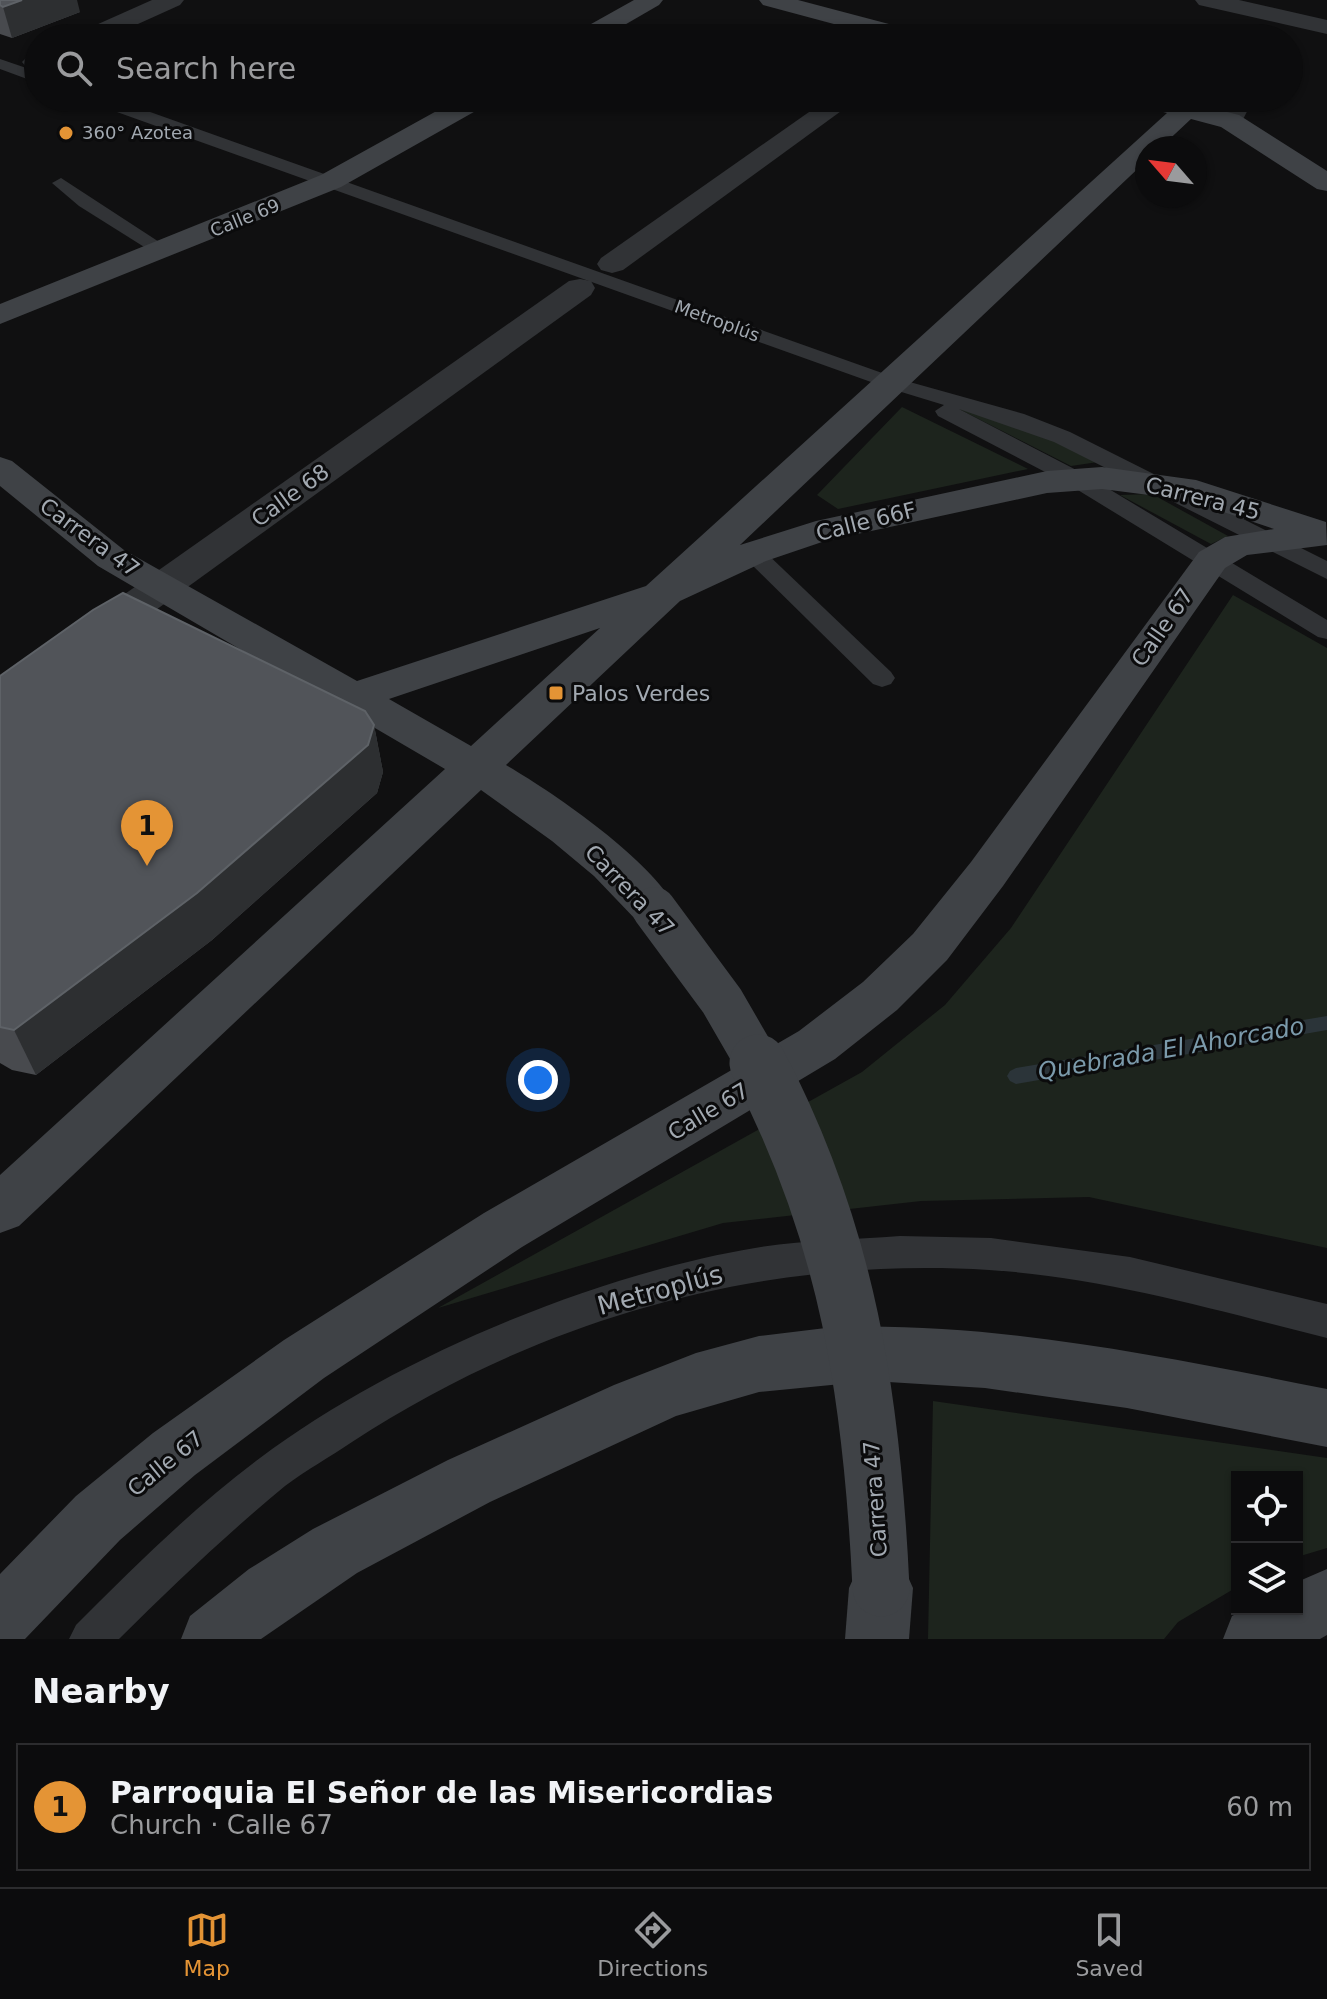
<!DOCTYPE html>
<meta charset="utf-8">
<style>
:root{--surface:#0c0c0d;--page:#151516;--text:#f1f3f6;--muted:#9a9b9d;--line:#2c2c2e;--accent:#e49435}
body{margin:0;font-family:"DejaVu Sans",sans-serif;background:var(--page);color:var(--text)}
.controls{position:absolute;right:24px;bottom:24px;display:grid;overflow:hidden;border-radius:0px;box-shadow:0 2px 6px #0004}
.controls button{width:72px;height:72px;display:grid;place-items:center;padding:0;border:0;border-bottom:2px solid var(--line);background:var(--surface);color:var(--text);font:40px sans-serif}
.compass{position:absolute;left:1135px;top:136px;width:72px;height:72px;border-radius:50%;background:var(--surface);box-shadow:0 2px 6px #0004;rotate:298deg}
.you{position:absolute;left:538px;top:1080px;width:28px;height:28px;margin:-20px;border:6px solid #fff;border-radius:50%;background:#1a73e8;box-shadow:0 0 0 12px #1a73e833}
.badge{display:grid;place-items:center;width:52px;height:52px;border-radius:50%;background:var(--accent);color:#111;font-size:26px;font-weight:700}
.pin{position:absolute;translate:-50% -66px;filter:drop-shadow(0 2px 4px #0008)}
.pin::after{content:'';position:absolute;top:42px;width:28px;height:24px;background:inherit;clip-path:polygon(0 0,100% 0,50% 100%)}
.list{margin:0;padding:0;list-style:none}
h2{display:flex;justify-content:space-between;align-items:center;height:104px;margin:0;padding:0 32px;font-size:34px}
h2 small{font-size:26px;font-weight:400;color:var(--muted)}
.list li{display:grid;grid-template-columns:52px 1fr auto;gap:24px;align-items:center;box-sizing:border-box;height:128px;margin:0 16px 16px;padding:0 16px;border:2px solid var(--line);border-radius:0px}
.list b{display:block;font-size:30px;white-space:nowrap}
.list p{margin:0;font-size:26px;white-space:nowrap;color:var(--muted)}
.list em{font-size:26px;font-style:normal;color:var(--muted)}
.icon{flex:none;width:44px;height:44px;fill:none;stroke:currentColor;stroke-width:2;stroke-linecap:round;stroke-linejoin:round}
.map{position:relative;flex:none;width:1327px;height:1639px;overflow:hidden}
.search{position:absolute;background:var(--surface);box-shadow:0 2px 6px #0004;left:24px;right:24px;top:24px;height:88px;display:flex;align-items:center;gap:20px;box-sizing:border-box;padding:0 28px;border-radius:44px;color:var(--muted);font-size:30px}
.sheet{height:248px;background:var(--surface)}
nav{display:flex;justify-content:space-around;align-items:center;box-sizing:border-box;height:112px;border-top:2px solid var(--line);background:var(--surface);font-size:22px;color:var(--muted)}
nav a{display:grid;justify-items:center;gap:4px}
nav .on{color:var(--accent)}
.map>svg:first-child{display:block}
</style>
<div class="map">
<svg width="1327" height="1639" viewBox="0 0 1327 1639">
<rect width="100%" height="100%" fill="#101011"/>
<g fill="#1d241d">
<polygon points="953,406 1055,441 1098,462 1071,466"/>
<polygon points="902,407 1028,469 838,509 817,495"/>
<polygon points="1152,494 1228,536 1211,544 1120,495"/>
<polygon points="1233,595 1327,648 1327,1248 1089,1197 921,1201 723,1223 438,1308 862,1072 945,1005 1011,928"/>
<polygon points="933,1401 1327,1458 1327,1548 1297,1557 1297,1477 1237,1477 1237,1587 1178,1622 1164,1639 928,1639"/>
</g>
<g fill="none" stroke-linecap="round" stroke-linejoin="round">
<polygon fill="#2b3439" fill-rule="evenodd" points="1327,1016 1327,1030 1016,1084 1010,1081 1007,1076 1010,1071 1016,1068"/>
<g fill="#313336" fill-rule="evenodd">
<polygon points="0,59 38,72 38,83 0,69"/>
<polygon points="87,98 111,98 899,379 1024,414 1070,432 1327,561 1327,579 1054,442 959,409 1084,474 1327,620 1327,639 1318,637 1068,484 938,416 935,411 944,405 885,387 89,102"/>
<polygon points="61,178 173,251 171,255 157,255 79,206 52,183"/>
<polygon points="753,546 761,548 891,672 895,678 891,684 882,687 873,684 745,558 741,553 745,548"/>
<path d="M 900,1236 L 991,1238 L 1130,1257 L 1327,1304 L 1327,1338 C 1216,1310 1103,1277 989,1270 C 761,1256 542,1318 352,1442 C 330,1457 306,1470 285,1486 C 227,1534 172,1586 119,1639 L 69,1639 L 76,1625 C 134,1567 194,1507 260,1458 C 392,1359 593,1275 755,1248 C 802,1240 852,1240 900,1236 Z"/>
</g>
<g fill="#313336" fill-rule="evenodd">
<polygon points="152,0 184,0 180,5 107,38 75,38 78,33"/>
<polygon points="1195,0 1239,0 1327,20 1327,34 1199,5"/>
<polygon points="38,52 38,69 26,67 22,62 29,55"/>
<polygon points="829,98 859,98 623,270 612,273 601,270 597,264 601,258"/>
<polygon points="1228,98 1254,98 1239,127 1221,127 1217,121"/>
<polygon points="580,279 591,281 595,288 591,295 15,712 0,716 0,682 569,281"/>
</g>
<g fill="#3f4246" fill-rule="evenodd">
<polygon points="634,0 663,0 659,5 602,38 572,38 575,33"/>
<polygon points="759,0 798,0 923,33 926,38 886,38 763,5"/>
<polygon points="460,98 492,98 488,104 341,187 0,324 0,304 321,175"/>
<path d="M 1128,98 L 1172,98 L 1239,115 L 1327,171 L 1327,191 L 1317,189 L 1221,127 L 1191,119 L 1160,148 L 1147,148 L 1147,160 L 740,545 L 816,521 L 1047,471 L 1102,467 L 1196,480 L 1326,522 L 1327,545 L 1247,555 L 1225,568 L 1003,886 L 947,960 L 897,1010 L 835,1059 L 522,1247 L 324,1378 L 195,1475 L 120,1540 L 25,1639 L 0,1639 L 0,1574 L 76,1496 L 153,1433 L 284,1340 L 484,1213 L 799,1031 L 863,982 L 913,934 L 971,862 L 1199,552 L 1225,537 L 1274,529 L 1188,500 L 1102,489 L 1047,493 L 825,541 L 766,561 L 680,601 L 506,765 C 556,794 650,859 677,909 L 670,922 L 654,927 L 638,922 L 594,876 L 552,841 L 481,790 L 19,1226 L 0,1233 L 0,1175 L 445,769 L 98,566 L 0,486 L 0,457 L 12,461 L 124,550 L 357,681 L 646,586 L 1167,113 L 1132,104 ZM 600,628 L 471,746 L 389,699 Z"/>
<path d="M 834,1327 C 1000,1322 1165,1357 1327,1389 L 1327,1447 L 1127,1408 L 985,1388 L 872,1381 L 759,1392 L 676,1416 L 490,1502 L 357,1573 L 261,1639 L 181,1639 L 190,1616 L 249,1569 L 313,1529 L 448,1460 L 614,1385 L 696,1353 L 759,1336 Z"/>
<polygon points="881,1556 903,1566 913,1588 909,1639 845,1639 849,1588 859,1566"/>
<polygon points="1327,1569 1327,1635 1320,1639 1223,1639 1232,1616 1246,1609 1297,1609 1297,1582"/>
</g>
<polyline stroke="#3f4246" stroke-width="44" points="654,909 722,1001 759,1065"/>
<path stroke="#3f4246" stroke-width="57" d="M 758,1063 C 848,1235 872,1397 881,1588"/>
</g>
<g fill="#484a4e">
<polygon points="0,0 80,12 12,38 0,34"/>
<polygon points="0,676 374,725 383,772 377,793 212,940 36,1075 12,1070 0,1063"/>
</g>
<g fill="#2d2f31">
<polygon points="22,0 77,0 80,12 12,38 3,7"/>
<polygon points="374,725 383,772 377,793 212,940 36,1075 14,1030"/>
</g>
<g fill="#515459" stroke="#5e6267" stroke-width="2">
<polygon points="0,0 22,0 3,7 0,5"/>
<polygon points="123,593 365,711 374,725 368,745 197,893 14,1030 0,1027 0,676 93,610"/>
</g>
<g fill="#e49435" stroke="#0b0b0c" stroke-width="3">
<circle cx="66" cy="133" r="8"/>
<rect x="548" y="685" width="16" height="16" rx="4"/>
</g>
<g text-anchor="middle" stroke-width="6" stroke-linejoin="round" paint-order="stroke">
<g font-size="18" fill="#a2a9b1" stroke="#0b0b0c" text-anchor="start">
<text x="82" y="139">360° Azotea</text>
</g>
<g font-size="18" fill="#a2a9b1" stroke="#0b0b0c">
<text transform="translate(245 218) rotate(-22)" y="6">Calle 69</text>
<text transform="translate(717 321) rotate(20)" y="6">Metroplús</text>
</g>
<g font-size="22" fill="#a2a9b1" stroke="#0b0b0c">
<text transform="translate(290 495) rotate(-36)" y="8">Calle 68</text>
<text transform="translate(1203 498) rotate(14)" y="8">Carrera 45</text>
<text transform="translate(866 521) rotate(-14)" y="8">Calle 66F</text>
<text transform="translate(90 537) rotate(36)" y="8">Carrera 47</text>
<text transform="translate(1162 627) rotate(-55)" y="8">Calle 67</text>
<text transform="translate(630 890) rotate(46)" y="8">Carrera 47</text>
<text transform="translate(708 1111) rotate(-31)" y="8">Calle 67</text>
<text transform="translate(165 1463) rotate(-39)" y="8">Calle 67</text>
<text transform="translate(875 1499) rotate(-94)" y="8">Carrera 47</text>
</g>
<g font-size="22" fill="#a2a9b1" stroke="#0b0b0c" text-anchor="start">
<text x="572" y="701">Palos Verdes</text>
</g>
<g font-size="24" font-style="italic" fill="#7b9aab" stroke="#0b0b0c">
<text transform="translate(1171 1049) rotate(-10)" y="8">Quebrada El Ahorcado</text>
</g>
<g font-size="26" fill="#a2a9b1" stroke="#0b0b0c">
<text transform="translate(660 1290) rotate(-15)" y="9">Metroplús</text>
</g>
</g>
</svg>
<div class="controls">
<button><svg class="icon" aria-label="locate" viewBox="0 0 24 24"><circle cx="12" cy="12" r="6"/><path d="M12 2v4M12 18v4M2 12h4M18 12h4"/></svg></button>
<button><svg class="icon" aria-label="layers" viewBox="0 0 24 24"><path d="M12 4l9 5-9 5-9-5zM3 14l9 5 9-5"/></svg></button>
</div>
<svg class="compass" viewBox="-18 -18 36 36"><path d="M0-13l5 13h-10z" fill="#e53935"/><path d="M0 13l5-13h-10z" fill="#9a9b9d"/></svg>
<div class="you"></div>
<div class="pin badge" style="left:147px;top:866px">1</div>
<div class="search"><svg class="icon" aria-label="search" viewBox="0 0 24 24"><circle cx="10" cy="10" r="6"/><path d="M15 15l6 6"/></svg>Search here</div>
</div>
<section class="sheet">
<h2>Nearby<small></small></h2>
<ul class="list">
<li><span class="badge">1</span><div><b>Parroquia El Señor de las Misericordias</b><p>Church · Calle 67</p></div><em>60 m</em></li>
</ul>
</section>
<nav>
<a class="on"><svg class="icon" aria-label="map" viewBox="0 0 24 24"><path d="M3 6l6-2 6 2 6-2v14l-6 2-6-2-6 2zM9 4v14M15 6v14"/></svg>Map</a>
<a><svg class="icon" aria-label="directions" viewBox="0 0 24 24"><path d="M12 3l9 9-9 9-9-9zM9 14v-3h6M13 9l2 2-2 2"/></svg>Directions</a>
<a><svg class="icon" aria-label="saved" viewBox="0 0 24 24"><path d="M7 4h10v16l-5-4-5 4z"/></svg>Saved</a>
</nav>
